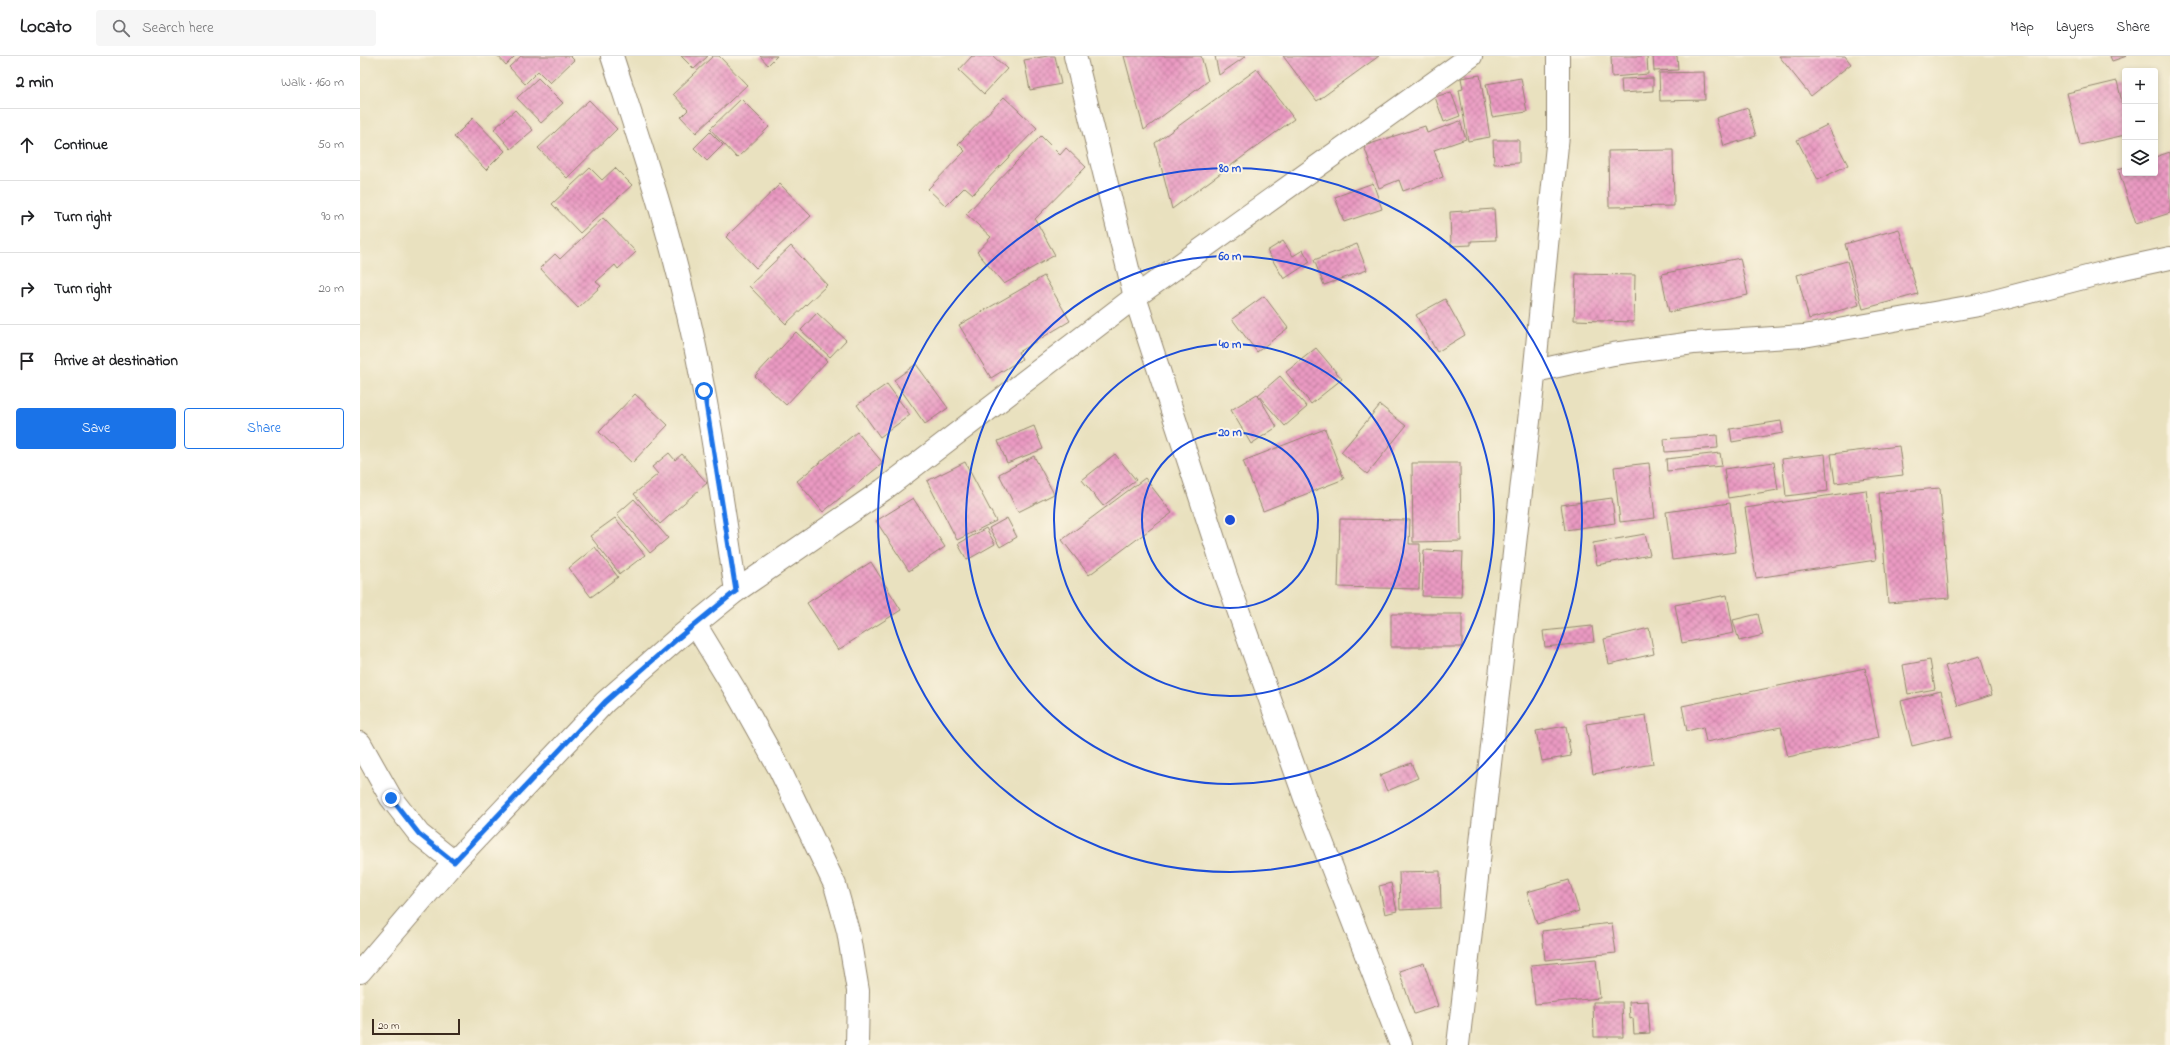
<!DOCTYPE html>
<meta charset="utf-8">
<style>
:root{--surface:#fff;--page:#f6f6f6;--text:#202124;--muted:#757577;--line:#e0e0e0;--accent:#1a73e8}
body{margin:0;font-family:"Indie Flower",sans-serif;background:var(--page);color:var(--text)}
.controls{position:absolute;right:12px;top:12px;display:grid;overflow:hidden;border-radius:4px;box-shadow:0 2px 6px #0003}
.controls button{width:36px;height:36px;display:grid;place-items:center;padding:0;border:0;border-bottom:1px solid var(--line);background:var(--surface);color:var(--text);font:20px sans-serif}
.scale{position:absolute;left:12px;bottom:10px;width:88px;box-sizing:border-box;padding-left:4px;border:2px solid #3b2a1e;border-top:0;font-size:11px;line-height:14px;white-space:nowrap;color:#3b2a1e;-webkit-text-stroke:3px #fcf5e5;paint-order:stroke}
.stop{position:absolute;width:12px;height:12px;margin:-9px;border:3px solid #1a73e8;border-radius:50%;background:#fff}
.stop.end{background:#1a73e8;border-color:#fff;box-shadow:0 1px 4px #0008}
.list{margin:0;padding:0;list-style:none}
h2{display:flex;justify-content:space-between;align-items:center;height:52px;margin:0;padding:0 16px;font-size:17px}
h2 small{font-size:13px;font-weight:400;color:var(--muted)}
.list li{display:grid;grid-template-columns:26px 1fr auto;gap:12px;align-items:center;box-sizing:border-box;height:72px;padding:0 16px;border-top:1px solid var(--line)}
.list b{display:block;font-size:15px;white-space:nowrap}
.list em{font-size:13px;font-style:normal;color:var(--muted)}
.actions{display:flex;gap:8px;padding:12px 16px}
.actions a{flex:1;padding:9px 0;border:1px solid var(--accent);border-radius:4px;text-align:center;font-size:14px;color:var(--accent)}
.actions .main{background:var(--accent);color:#fff}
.icon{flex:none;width:22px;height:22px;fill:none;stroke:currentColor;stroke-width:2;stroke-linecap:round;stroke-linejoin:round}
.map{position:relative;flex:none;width:1810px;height:989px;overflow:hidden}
header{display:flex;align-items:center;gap:24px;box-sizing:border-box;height:56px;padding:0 20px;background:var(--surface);border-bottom:1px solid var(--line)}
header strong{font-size:19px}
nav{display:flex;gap:22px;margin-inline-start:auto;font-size:14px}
.search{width:280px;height:36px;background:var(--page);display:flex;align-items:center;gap:10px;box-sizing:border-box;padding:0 14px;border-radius:4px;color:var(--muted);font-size:15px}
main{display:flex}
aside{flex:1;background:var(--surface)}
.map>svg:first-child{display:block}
</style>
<header>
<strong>Locato</strong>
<div class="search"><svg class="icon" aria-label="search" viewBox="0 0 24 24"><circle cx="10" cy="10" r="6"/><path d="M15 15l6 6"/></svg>Search here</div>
<nav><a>Map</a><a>Layers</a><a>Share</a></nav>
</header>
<main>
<aside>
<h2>2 min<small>Walk · 160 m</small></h2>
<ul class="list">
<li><svg class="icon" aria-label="ahead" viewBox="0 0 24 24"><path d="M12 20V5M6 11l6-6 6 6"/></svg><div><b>Continue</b></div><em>50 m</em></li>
<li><svg class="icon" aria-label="right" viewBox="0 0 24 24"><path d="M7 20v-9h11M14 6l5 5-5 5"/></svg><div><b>Turn right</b></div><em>90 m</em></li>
<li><svg class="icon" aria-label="right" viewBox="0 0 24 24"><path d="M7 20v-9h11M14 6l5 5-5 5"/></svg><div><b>Turn right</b></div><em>20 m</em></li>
<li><svg class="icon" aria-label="arrive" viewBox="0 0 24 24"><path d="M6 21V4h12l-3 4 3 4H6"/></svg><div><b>Arrive at destination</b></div></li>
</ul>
<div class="actions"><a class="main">Save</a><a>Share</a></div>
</aside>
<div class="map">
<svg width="1810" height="989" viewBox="0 0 1810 989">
<defs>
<pattern id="building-cross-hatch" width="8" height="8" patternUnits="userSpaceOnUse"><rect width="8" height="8" fill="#ea9ac2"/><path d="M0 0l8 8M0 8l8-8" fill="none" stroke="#bf7e9d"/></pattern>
</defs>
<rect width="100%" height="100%" fill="#fcf5e5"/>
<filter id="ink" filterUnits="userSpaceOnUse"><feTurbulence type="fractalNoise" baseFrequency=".025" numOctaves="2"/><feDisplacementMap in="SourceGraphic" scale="8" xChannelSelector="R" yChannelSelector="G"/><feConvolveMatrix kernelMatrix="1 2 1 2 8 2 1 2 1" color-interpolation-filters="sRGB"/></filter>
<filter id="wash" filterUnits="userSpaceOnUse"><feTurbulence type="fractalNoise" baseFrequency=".012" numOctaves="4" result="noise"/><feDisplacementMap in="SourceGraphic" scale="16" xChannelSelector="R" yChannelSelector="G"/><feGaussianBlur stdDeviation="0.9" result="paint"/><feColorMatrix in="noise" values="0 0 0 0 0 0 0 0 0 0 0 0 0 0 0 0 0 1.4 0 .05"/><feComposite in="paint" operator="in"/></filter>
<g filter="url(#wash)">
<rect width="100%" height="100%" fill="#e9e1bf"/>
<g id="blocks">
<g fill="url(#building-cross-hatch)">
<polygon points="138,0 155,0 146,9"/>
<polygon points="161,0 210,0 214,4 190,27 178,15 165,28 149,11"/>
<polygon points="321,0 348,0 334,13"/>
<polygon points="353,0 359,0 387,29 336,77 321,61 328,54 313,38"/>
<polygon points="400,0 417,0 408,9"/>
<polygon points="612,0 633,0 647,13 624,38 599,14"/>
<polygon points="688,0 695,0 701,28 670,34 664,4"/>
<polygon points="764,0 841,0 848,25 784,74"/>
<polygon points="855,0 886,0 859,19"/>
<polygon points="923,0 1019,0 957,45"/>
<polygon points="1251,0 1287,0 1288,18 1252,21"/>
<polygon points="1293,0 1317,0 1318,14 1294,15"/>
<polygon points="1419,0 1485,0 1491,8 1451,40"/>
<polygon points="1750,0 1767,0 1752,5"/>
<polygon points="897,13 934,63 812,153 795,87"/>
<polygon points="1344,16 1345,44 1300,45 1299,17"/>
<polygon points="1120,19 1130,81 1108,85 1099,34 1103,33 1101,22"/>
<polygon points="178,22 203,47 181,67 157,42"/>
<polygon points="1161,22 1167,56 1132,61 1126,28"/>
<polygon points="1293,22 1293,35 1262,37 1261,23"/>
<polygon points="1757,25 1765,59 1765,79 1720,89 1707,37"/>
<polygon points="1091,36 1100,60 1084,66 1075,41"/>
<polygon points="644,41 677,72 613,138 605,131 586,150 568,133 605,95 598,88"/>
<polygon points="381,43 409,71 377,102 350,73"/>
<polygon points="229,44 257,73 207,122 178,92"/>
<polygon points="1388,52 1396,80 1364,90 1356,62"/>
<polygon points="155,54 173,74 151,93 134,73"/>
<polygon points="113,62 145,95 126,114 94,81"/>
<polygon points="1100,65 1106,83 1074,94 1083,121 1043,135 1039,124 1019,132 1004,90 1065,70 1067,77"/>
<polygon points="1467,69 1488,109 1458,124 1437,84"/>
<polygon points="350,76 363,89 347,105 334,92"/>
<polygon points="681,80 700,99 706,92 726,111 675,163 695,199 644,228 617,196 631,181 606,158"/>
<polygon points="1133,84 1159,84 1159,107 1134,108"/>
<polygon points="1313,94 1314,150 1249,151 1248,95"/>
<polygon points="1810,96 1810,157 1776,168 1758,113 1765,111 1765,117 1795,117 1795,101"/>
<polygon points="230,112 242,124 255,112 272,129 220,177 192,148"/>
<polygon points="1013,127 1022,153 984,166 975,141"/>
<polygon points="420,128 451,160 396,212 366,181"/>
<polygon points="1134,153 1136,184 1111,185 1111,189 1091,190 1090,156"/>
<polygon points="243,162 276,196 258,213 255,209 236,226 241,230 218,252 180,212 195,198 200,203"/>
<polygon points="1539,173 1558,238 1503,253 1485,188"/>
<polygon points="923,185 933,200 943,194 950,206 924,223 907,195"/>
<polygon points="997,188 1007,214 964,229 954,204"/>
<polygon points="431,190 467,229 426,268 389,230"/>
<polygon points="1380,202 1388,239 1309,256 1301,218"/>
<polygon points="1487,205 1499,249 1449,263 1437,219"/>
<polygon points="1216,218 1275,219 1274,266 1214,264"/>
<polygon points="684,220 710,265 658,296 662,303 631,322 599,269"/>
<polygon points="904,240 928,272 897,296 872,263"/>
<polygon points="1085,243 1105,279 1077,296 1056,259"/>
<polygon points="457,257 486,284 470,301 441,274"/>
<polygon points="436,276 467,305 426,349 395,320"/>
<polygon points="956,292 982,323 951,348 926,316"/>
<polygon points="556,308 588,352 565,368 534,324"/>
<polygon points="920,320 947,351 925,370 898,339"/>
<polygon points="527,328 550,359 520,381 497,349"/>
<polygon points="275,338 308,369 272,407 239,376"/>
<polygon points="897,338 917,371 891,388 871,354"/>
<polygon points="1020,349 1046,370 1007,418 981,396"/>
<polygon points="1421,365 1423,377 1372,386 1370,373"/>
<polygon points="674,370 683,393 647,407 638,385"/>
<polygon points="965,373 984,423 903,455 883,405"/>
<polygon points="497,376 523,407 463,456 437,425"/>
<polygon points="1357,379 1358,392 1305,396 1304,383"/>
<polygon points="1539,390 1543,419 1475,427 1471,398"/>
<polygon points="309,397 315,404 322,398 347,427 300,468 274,438 298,418 292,411"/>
<polygon points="1360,397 1362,410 1307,415 1306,403"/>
<polygon points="755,398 776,424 743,450 722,424"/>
<polygon points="1465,398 1468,435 1426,440 1422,403"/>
<polygon points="674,400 694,438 658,456 639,418"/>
<polygon points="605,406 636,465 597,484 567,425"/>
<polygon points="1414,406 1418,434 1368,442 1364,413"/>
<polygon points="1052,407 1100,407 1101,485 1053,486"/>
<polygon points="1289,407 1295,462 1260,466 1254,411"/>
<polygon points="785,422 812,457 729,519 702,484"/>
<polygon points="1580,432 1589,542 1528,547 1519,437"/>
<polygon points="1506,434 1516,504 1396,522 1385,452"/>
<polygon points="553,442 585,491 549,515 516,465"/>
<polygon points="1252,442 1255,467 1205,474 1201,449"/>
<polygon points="274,443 308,482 290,497 257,458"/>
<polygon points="1370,447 1376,496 1312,504 1306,456"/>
<polygon points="255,462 285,499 260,518 230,480"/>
<polygon points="647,462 657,481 640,491 629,472"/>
<polygon points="980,463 1050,464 1049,488 1060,488 1059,533 978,531"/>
<polygon points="626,472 635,488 607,504 598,488"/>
<polygon points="1285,478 1290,499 1237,509 1233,487"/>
<polygon points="235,491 258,521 231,541 209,512"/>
<polygon points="1064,494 1103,496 1101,541 1062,540"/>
<polygon points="511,506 541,554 478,594 447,547"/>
<polygon points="1367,539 1374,577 1322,587 1315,549"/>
<rect x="1031" y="558" width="71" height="33"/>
<polygon points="1398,558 1403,579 1379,585 1373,564"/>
<polygon points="1232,570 1234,586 1185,591 1183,575"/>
<polygon points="1289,572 1294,598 1249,608 1244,583"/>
<polygon points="1620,600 1632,639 1598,650 1585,610"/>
<polygon points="1570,604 1575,633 1548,638 1543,609"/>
<polygon points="1505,612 1519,682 1428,701 1421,671 1346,686 1343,671 1327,675 1322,650"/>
<polygon points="1581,635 1592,680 1552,690 1541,645"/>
<polygon points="1286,659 1293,708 1233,718 1226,668"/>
<polygon points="1206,670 1211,700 1182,705 1176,675"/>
<polygon points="1051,707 1058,722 1027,735 1020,719"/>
<polygon points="1080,815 1081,852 1040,854 1039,816"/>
<polygon points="1209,824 1219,855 1177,868 1167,836"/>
<polygon points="1031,827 1037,855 1025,858 1019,830"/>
<polygon points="1252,867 1256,897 1185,904 1182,875"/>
<polygon points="1236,903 1240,942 1175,948 1171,909"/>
<polygon points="1064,907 1078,950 1054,958 1039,915"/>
<polygon points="1288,945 1290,977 1274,978 1273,962 1270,963 1269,946"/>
<polygon points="1233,946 1262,946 1263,981 1234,981"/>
</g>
</g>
</g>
<g filter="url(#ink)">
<use href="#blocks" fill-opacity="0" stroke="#92866e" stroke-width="1"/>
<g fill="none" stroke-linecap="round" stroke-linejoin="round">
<defs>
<g id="minor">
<path d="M 252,0 C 278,81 306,163 325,246 C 348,341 361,438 376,535"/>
<polyline points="715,0 775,241 866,520 945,742 1041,989"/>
<polyline points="1175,315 1253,298 1333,287 1444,280 1619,249 1750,215 1810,202"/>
<polyline points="335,568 378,639 420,714 475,829 488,875 498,935 497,989"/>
<polyline points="0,687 31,742 59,778 94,806"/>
<polyline points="0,916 94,806 245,646 317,583 376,535 523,434 775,241 1111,0"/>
</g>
<polyline id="major" points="1098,989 1173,330 1198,79 1198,0"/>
</defs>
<use href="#minor" stroke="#92866e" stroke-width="24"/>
<use href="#major" stroke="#92866e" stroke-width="24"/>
<use href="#minor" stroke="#fff" stroke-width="22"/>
<use href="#major" stroke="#fff" stroke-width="22"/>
</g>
</g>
<g fill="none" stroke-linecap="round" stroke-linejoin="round" filter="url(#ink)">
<polyline stroke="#1a73e8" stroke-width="5" points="31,742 59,778 94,806 245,646 317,583 376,535 344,335"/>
</g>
<g fill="none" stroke="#1d4ed8" stroke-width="2">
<circle cx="870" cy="464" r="88"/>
<circle cx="870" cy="464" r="176"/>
<circle cx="870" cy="464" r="264"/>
<circle cx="870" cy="464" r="352"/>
</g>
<circle cx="870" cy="464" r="6" fill="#1d4ed8" stroke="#fcf5e5" stroke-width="2"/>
<g font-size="12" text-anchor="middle" font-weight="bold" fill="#1d4ed8" stroke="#fcf5e5" stroke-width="4" stroke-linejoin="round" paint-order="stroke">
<text x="870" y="116">80 m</text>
<text x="870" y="204">60 m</text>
<text x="870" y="292">40 m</text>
<text x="870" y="380">20 m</text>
</g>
</svg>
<div class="controls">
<button>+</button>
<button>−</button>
<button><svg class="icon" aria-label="layers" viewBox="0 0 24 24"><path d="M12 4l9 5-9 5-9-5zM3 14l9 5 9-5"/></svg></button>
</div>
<div class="scale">20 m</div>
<div class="stop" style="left:344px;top:335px"></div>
<div class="stop end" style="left:31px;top:742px"></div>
</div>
</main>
